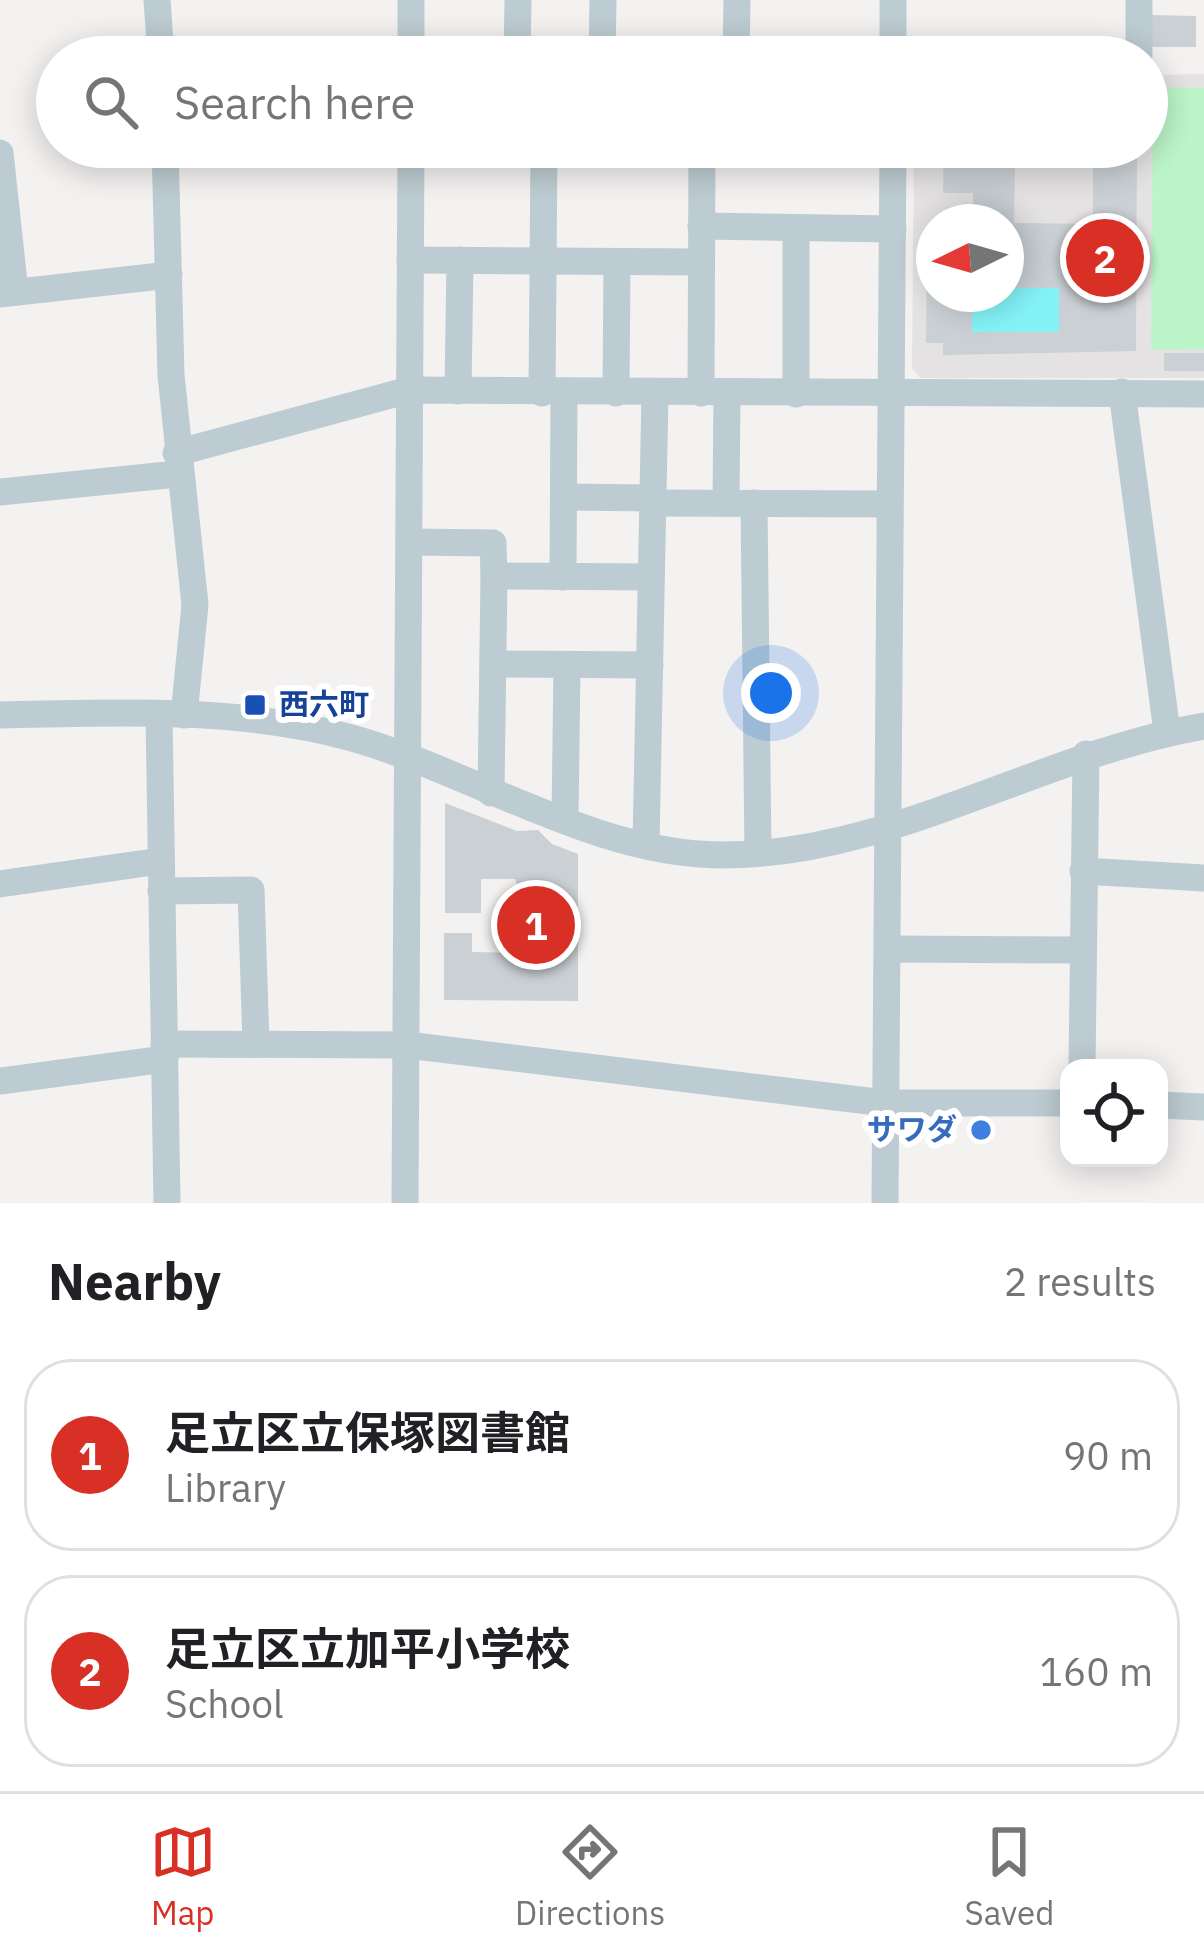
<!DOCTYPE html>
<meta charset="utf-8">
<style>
:root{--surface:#fff;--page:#f6f6f6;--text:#202124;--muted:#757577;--line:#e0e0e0;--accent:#d93025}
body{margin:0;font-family:"IBM Plex Sans","Noto Sans JP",sans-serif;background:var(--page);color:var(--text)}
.controls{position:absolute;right:36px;bottom:36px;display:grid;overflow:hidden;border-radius:24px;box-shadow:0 6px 30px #0003}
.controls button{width:108px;height:108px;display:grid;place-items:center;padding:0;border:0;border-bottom:3px solid var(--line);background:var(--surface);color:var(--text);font:60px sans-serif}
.compass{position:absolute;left:916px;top:204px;width:108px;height:108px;border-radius:50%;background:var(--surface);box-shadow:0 6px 30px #0003;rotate:265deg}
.you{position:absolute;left:771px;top:693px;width:42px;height:42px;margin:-30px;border:9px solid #fff;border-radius:50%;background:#1a73e8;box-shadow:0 0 0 18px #1a73e833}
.badge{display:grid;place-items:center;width:78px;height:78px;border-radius:50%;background:var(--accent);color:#fff;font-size:39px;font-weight:700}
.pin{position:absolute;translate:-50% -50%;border:6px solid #fff;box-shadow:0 3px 12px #0006}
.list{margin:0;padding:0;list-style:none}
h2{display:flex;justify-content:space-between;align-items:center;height:156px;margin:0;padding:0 48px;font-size:51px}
h2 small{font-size:39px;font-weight:400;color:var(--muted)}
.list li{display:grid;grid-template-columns:78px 1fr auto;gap:36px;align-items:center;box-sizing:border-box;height:192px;margin:0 24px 24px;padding:0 24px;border:3px solid var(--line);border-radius:48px}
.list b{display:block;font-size:45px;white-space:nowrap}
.list p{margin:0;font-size:39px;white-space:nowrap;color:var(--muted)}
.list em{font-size:39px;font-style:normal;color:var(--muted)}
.icon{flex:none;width:66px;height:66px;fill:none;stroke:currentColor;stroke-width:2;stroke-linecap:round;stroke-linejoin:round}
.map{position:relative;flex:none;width:1204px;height:1203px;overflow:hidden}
.search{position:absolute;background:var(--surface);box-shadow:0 6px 30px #0003;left:36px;right:36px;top:36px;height:132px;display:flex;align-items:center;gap:30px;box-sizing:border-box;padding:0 42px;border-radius:66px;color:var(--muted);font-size:45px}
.sheet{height:588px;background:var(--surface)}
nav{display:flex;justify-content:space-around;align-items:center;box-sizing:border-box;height:168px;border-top:3px solid var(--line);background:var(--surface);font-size:33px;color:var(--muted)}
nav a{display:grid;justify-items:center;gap:6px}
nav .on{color:var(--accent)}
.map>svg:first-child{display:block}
</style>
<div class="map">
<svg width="1204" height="1203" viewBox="0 0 1204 1203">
<rect width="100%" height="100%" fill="#f4f1f1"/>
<path fill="#e5e2e4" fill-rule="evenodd" d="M 1204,74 L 1204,378 L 920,378 L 912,368 L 914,147 L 1147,147 L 1147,75 ZM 934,222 L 1006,222 L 1006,294 L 934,294 Z"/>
<polygon fill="#bcf5c8" points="1153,87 1204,88 1204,349 1151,350"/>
<polygon fill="#84f3f7" points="1006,288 1059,288 1059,332 972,332 972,294 1006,294"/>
<g fill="#cad0d4" fill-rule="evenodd">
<polygon points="1150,15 1196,16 1196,47 1150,47"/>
<path d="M 944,147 L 1137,147 L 1136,351 L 943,355 L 943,343 L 926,343 L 927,251 L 934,251 L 934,294 L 972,294 L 972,332 L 1059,332 L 1059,288 L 1006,288 L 1006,222 L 973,222 L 973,193 L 943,193 ZM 1015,160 L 1093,161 L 1093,224 L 1014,223 Z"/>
<rect x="1164" y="353" width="40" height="18"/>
<polygon points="445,803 517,831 538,830 552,844 578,854 578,1001 444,1000 444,933 472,933 472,952 524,953 524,905 515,879 481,879 481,913 445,913"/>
</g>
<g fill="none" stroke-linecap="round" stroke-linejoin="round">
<g stroke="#bdccd2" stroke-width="27">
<polyline points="157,0 161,57"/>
<polyline points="411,57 411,0"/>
<polyline points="517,57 518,0"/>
<polyline points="602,57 603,0"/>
<polyline points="736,57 737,0"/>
<polyline points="893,57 893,0"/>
<polyline points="1139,57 1139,0"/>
<polyline points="165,147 171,375 195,605 184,715"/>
<polyline points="0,153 15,292"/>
<polyline points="701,226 893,229"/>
<polyline points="410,260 700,262"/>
<polyline points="0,294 169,275"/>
<polyline points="458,391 460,260"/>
<polyline points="1122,392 1167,732"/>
<polyline points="542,393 544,147"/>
<polyline points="616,393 617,262"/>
<polyline points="701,393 702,147"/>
<polyline points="796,394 796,228"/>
<polyline points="176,453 409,390 1204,394"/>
<polyline points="0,492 177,474"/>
<polyline points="564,497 653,498"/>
<polyline points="653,503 889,504"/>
<polyline points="726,503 727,393"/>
<polyline points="754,503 758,853"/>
<polyline points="411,542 493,543 494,576"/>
<polyline points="563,577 564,393"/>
<polyline points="493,664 650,665"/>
<polyline points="159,714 167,1203"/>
<path d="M 0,715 C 116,712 239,707 352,738 C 472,772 597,856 723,855 C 891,855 1041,754 1204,726"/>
<polyline points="491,793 494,576 651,577"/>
<polyline points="565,818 567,665"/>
<polyline points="646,844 655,394"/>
<polyline points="1083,871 1204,878"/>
<polyline points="0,884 160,861"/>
<polyline points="161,891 251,890 256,1044"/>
<polyline points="889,949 1083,950"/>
<polyline points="164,1044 407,1045 885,1103 1069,1103"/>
<polyline points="1082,1068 1086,754"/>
<polyline points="0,1081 165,1059"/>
<polyline points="1159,1105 1204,1107"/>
<polyline points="405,1203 411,147"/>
<polyline points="885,1203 893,147"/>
</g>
</g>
<rect fill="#1a4fb4" stroke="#fff" stroke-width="4.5" x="243" y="693" width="24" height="24" rx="6"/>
<circle fill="#3f7fe0" stroke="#fff" stroke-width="4.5" cx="981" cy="1130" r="12"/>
<g text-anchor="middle" stroke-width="12" stroke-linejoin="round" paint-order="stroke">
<g font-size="30" font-weight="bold" fill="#164399" stroke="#fff" text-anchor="start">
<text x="279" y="715">西六町</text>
</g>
<g font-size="30" font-weight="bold" fill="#366cbe" stroke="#fff" text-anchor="end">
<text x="957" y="1140">サワダ</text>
</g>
</g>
</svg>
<div class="controls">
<button><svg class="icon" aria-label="locate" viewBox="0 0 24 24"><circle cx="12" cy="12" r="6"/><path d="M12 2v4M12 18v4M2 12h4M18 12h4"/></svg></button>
</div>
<svg class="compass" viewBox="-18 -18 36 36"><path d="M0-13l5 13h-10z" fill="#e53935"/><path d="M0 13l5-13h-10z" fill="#757577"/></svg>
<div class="you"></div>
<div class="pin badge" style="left:536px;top:925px">1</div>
<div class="pin badge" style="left:1105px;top:258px">2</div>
<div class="search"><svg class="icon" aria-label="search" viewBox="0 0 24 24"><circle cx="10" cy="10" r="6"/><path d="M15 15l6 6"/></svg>Search here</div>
</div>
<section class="sheet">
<h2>Nearby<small>2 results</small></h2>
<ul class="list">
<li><span class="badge">1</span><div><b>足立区立保塚図書館</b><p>Library</p></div><em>90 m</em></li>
<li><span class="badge">2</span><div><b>足立区立加平小学校</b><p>School</p></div><em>160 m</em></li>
</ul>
</section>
<nav>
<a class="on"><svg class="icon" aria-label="map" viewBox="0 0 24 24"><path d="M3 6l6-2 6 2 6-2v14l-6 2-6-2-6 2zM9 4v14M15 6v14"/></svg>Map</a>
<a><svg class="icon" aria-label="directions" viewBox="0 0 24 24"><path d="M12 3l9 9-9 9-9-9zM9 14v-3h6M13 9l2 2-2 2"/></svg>Directions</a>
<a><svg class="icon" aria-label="saved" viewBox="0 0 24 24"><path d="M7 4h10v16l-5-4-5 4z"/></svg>Saved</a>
</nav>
